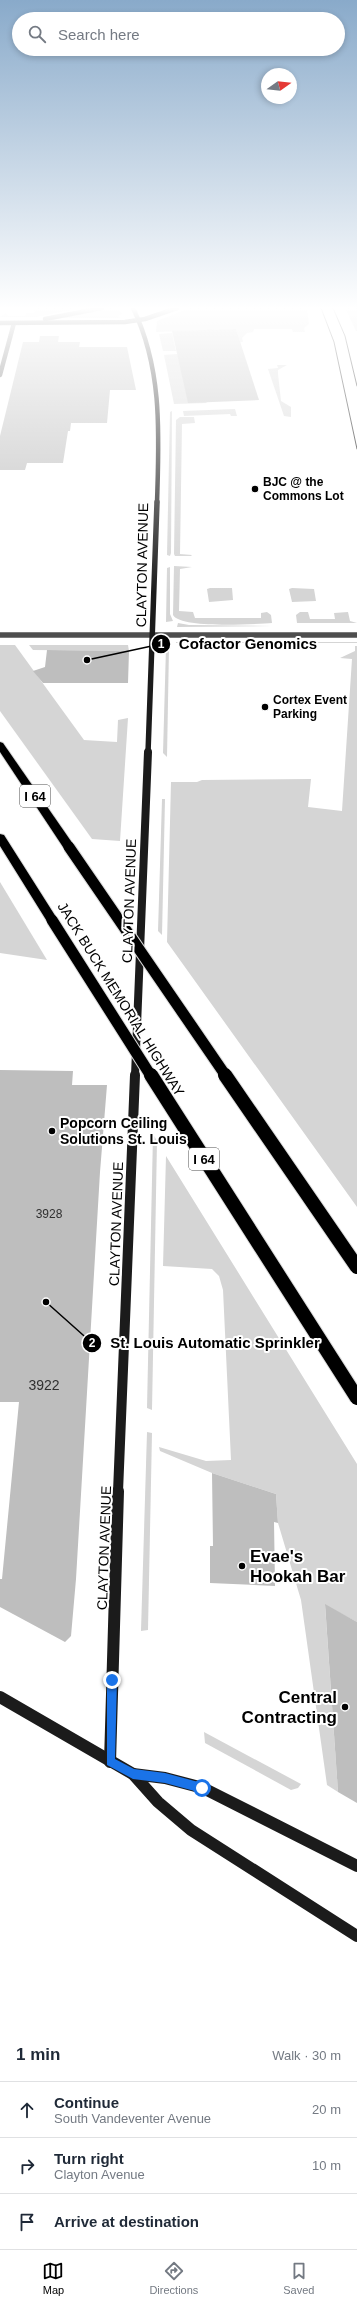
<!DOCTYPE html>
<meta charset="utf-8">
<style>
:root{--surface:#fff;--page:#f6f6f7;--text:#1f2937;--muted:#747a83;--line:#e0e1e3;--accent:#000}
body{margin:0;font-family:Arial,sans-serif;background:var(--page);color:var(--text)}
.compass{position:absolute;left:261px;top:68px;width:36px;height:36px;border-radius:50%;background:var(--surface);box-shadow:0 2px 6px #0003;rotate:75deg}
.stop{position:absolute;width:12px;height:12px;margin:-9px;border:3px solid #1a73e8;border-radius:50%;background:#fff}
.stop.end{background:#1a73e8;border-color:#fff;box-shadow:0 1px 4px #0008}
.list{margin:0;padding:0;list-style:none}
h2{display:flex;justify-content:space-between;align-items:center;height:52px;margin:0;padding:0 16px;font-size:17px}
h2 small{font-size:13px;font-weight:400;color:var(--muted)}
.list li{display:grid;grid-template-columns:26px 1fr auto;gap:12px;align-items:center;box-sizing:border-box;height:56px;padding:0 16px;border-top:1px solid var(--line)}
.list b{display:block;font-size:15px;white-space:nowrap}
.list p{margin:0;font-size:13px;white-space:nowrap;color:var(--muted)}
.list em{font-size:13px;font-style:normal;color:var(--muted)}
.icon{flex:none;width:22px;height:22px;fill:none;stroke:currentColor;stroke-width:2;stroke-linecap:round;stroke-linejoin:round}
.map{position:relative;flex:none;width:357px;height:2029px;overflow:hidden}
.search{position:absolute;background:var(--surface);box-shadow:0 2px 6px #0003;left:12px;right:12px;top:12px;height:44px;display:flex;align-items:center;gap:10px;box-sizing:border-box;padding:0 14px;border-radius:22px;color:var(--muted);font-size:15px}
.sheet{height:220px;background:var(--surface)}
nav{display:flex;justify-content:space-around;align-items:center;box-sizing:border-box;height:56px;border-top:1px solid var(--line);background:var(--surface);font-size:11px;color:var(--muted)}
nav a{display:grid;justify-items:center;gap:2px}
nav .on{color:var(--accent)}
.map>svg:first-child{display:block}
</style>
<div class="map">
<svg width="357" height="2029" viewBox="0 0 357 2029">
<rect width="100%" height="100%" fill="#fff"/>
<g fill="#d5d5d5">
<polygon points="35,308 81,308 36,317 0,317 6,313 8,316 25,316 26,313 34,313"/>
<polygon points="108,308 118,308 122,314 118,316 121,318 61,318"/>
<polygon points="190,308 307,308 309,324 304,328 305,332 293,332 292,329 254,329 253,332 247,333 242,338 243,342 240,342 236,329 156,332 157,321"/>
<polygon points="345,308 357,308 357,331 356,331"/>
<polygon points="172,333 176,351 163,351 159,334"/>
<polygon points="177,354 206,402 207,403 174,404 164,355"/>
<polygon points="277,365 287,365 278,370 278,374 281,401 291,407 291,417 284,416 268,369 278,368"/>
<polygon points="235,409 237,416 231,416 230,414 184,416 183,411"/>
<polygon points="172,411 171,553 170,556 167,555 170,412"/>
<polygon points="180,417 194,417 195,423 182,424 180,554 192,555 191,556 175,556 174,554 176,420"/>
<path d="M 174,566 L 192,567 L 180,569 L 179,611 L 193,612 L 195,618 L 261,618 L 261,613 L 267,612 L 271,615 L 272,623 C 255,624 181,629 173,615 Z"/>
<polygon points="170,567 170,614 173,621 166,622 167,568"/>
<polygon points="210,588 232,588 233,600 209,602 207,589"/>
<polygon points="292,588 314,589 316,601 292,602 289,589"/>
<polygon points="300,612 308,612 310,619 335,619 334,613 348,612 350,621 357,623 297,623 296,615"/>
<polygon points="178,623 189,625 272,626 177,627"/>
<rect x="176" y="642" width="181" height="1"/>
<polygon points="0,645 15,645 84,740 117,742 118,720 128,718 120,841 92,839 0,711"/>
<polygon points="29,645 128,645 129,651 33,650"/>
<polygon points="355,646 357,646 357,1207 167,942 171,782 197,782 202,780 311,779 308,807 342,811 352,659 340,658 355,651"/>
<polygon points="166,647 169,647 167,757 163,753"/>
<polygon points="162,799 165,799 162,935 158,931"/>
<polygon points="0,882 47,960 0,953"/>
<polygon points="153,1134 157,1141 152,1410 147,1408"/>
<polygon points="166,1156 357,1464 357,1622 325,1605 338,1792 327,1785 301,1600 278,1523 276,1494 212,1473 160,1451 159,1447 206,1461 231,1460 223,1290 219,1276 212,1269 163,1266"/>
<polygon points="147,1432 152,1433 148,1630 141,1631"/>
<polygon points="204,1732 301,1784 298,1788 291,1790 205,1743"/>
</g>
<g fill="#bebebe">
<polygon points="236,329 259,400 188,403 172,331"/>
<polygon points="40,336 59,336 58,342 80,342 79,347 127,347 136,390 110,390 107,423 71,423 70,431 68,431 63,463 27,463 25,470 0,470 0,436 23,342 39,342"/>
<polygon points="47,650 129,651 128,683 43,683 33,671 45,667"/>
<polygon points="0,1070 73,1071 72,1085 107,1085 100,1172 76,1579 71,1636 65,1642 0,1607 0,1579 2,1579 19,1402 0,1402"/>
<polygon points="212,1473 276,1494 278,1523 274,1522 275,1586 210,1583 210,1546 213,1546"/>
<polygon points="325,1604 357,1622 357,1803 338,1792"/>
</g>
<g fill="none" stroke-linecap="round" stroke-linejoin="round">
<defs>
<g id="highway">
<polygon points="0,742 3,743 73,844 74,847 73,850 65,850 0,752"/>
<polygon points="0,834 4,835 56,917 58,920 56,923 48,923 0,846"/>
</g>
</defs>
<use href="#highway" stroke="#dbdbdb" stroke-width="2"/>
<polyline stroke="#4e4e4e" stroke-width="4.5" points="0,375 14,323"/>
<polyline stroke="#4e4e4e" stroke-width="5.5" points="0,635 357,635"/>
<g stroke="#1b1b1b" stroke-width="4.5">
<path d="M 133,308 C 163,370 159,436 157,503"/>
<polyline points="45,319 102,308"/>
<polyline points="0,323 125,322 145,319 177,308"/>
</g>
<polyline stroke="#1b1b1b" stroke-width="5.5" points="148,753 157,502"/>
<polyline stroke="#1b1b1b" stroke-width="8" points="135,1076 148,752"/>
<polyline stroke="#1b1b1b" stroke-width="10" points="118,1492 135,1075"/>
<g stroke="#1b1b1b" stroke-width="12">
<polyline points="0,1697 133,1774 158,1802 191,1830 357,1936"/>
<polyline points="110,1762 118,1491"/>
<polyline points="133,1774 165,1778 203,1788 357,1866"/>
</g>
<use href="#highway" fill="#000" fill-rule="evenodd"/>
<g stroke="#000" stroke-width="1">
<polyline points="321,308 334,342 357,449"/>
<polyline points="333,308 345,336 357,386"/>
</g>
<defs>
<g id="highway-bridge-far1">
<polyline points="69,847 226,1076"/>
<polyline points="52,920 151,1076"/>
</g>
<g id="highway-bridge">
<polyline points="151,1075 357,1398"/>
<polyline points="225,1075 357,1267"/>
</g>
</defs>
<use href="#highway-bridge-far1" stroke="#dbdbdb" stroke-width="13" stroke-linecap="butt"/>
<use href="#highway-bridge" stroke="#dbdbdb" stroke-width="16" stroke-linecap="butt"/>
<use href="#highway-bridge-far1" stroke="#000" stroke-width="11"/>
<use href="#highway-bridge" stroke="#000" stroke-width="14"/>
</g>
<linearGradient id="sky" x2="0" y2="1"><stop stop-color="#89aaca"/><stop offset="0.52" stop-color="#fff"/><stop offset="1" stop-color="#fff" stop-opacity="0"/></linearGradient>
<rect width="357" height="592" fill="url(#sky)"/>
<polygon fill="#1a73e8" points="112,1676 117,1680 115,1759 134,1769 165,1773 202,1783 206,1785 206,1792 202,1793 165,1783 133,1779 107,1765 107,1680"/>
<g fill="#000" stroke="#fff" stroke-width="1.5">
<circle cx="255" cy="489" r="4"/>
<circle cx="265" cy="707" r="4"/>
<circle cx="52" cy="1131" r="4"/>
<circle cx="242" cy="1566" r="4"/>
<circle cx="345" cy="1707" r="4"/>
</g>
<g text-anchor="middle" stroke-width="4" stroke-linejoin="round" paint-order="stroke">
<g font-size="12" font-weight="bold" fill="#000" stroke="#fff" text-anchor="start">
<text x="263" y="486">BJC @ the<tspan x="263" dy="14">Commons Lot</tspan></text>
<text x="273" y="704">Cortex Event<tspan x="273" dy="14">Parking</tspan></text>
</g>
<g font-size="12" fill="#303030">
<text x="49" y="1218">3928</text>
</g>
<g fill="#fff" stroke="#4c4c4c" stroke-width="1">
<rect x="20" y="785" width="30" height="22" rx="3"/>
<rect x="189" y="1148" width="30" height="22" rx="3"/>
</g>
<g font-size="13" font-weight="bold" fill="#000">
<text x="35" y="801">I 64</text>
<text x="204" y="1164">I 64</text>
</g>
<g font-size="14" fill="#000" stroke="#fff">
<text transform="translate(142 565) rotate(-89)" y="5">CLAYTON AVENUE</text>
<text transform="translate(129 901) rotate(-88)" y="5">CLAYTON AVENUE</text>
<text transform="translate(121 999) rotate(58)" y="5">JACK BUCK MEMORIAL HIGHWAY</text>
<text transform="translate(116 1224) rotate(-88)" y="5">CLAYTON AVENUE</text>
<text transform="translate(104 1548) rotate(-88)" y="5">CLAYTON AVENUE</text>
</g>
<g font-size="14" font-weight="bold" fill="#000" stroke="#fff" text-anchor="start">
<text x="60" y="1128">Popcorn Ceiling<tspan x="60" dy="16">Solutions St. Louis</tspan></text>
</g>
<g font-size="14" fill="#303030">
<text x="44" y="1390">3922</text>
</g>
<g font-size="17" font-weight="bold" fill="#000" stroke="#fff" text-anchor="start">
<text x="250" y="1562">Evae's<tspan x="250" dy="20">Hookah Bar</tspan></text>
<text x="337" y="1703" text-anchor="end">Central<tspan x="337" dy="20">Contracting</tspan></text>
</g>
</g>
<path fill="none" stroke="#000" stroke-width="1.5" d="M87 660L161 644M46 1302L92 1343"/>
<g fill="#000" stroke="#fff" stroke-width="1.5">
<circle cx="87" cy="660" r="4"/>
<circle cx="46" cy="1302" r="4"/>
<circle cx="161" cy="644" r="10"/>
<circle cx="92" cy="1343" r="10"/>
</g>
<g font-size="12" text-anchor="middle" font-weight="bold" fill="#fff">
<text x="161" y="648">1</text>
<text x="92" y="1347">2</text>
</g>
<g font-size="15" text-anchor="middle" font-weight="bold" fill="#000" stroke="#fff" stroke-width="4" stroke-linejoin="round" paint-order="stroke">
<text x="248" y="649">Cofactor Genomics</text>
<text x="215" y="1348">St. Louis Automatic Sprinkler</text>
</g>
</svg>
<svg class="compass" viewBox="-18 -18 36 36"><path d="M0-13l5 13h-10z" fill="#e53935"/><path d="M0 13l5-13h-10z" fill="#747a83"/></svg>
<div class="stop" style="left:202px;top:1788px"></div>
<div class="stop end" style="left:112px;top:1680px"></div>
<div class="search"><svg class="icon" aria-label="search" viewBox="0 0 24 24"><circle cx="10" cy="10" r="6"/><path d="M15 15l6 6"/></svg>Search here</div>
</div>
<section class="sheet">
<h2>1 min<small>Walk · 30 m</small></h2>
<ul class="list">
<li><svg class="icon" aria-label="ahead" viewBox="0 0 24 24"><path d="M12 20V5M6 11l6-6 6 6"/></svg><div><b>Continue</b><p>South Vandeventer Avenue</p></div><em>20 m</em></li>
<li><svg class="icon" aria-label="right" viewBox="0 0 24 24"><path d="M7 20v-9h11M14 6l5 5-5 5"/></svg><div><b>Turn right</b><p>Clayton Avenue</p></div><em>10 m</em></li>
<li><svg class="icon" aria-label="arrive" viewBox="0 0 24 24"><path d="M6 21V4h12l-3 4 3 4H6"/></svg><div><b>Arrive at destination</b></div></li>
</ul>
</section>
<nav>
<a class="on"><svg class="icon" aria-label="map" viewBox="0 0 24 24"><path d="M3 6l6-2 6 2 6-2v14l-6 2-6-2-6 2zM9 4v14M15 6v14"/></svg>Map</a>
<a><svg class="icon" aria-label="directions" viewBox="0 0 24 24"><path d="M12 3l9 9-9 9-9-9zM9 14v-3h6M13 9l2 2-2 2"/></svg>Directions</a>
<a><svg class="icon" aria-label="saved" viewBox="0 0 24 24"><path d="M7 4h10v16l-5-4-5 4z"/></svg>Saved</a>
</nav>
